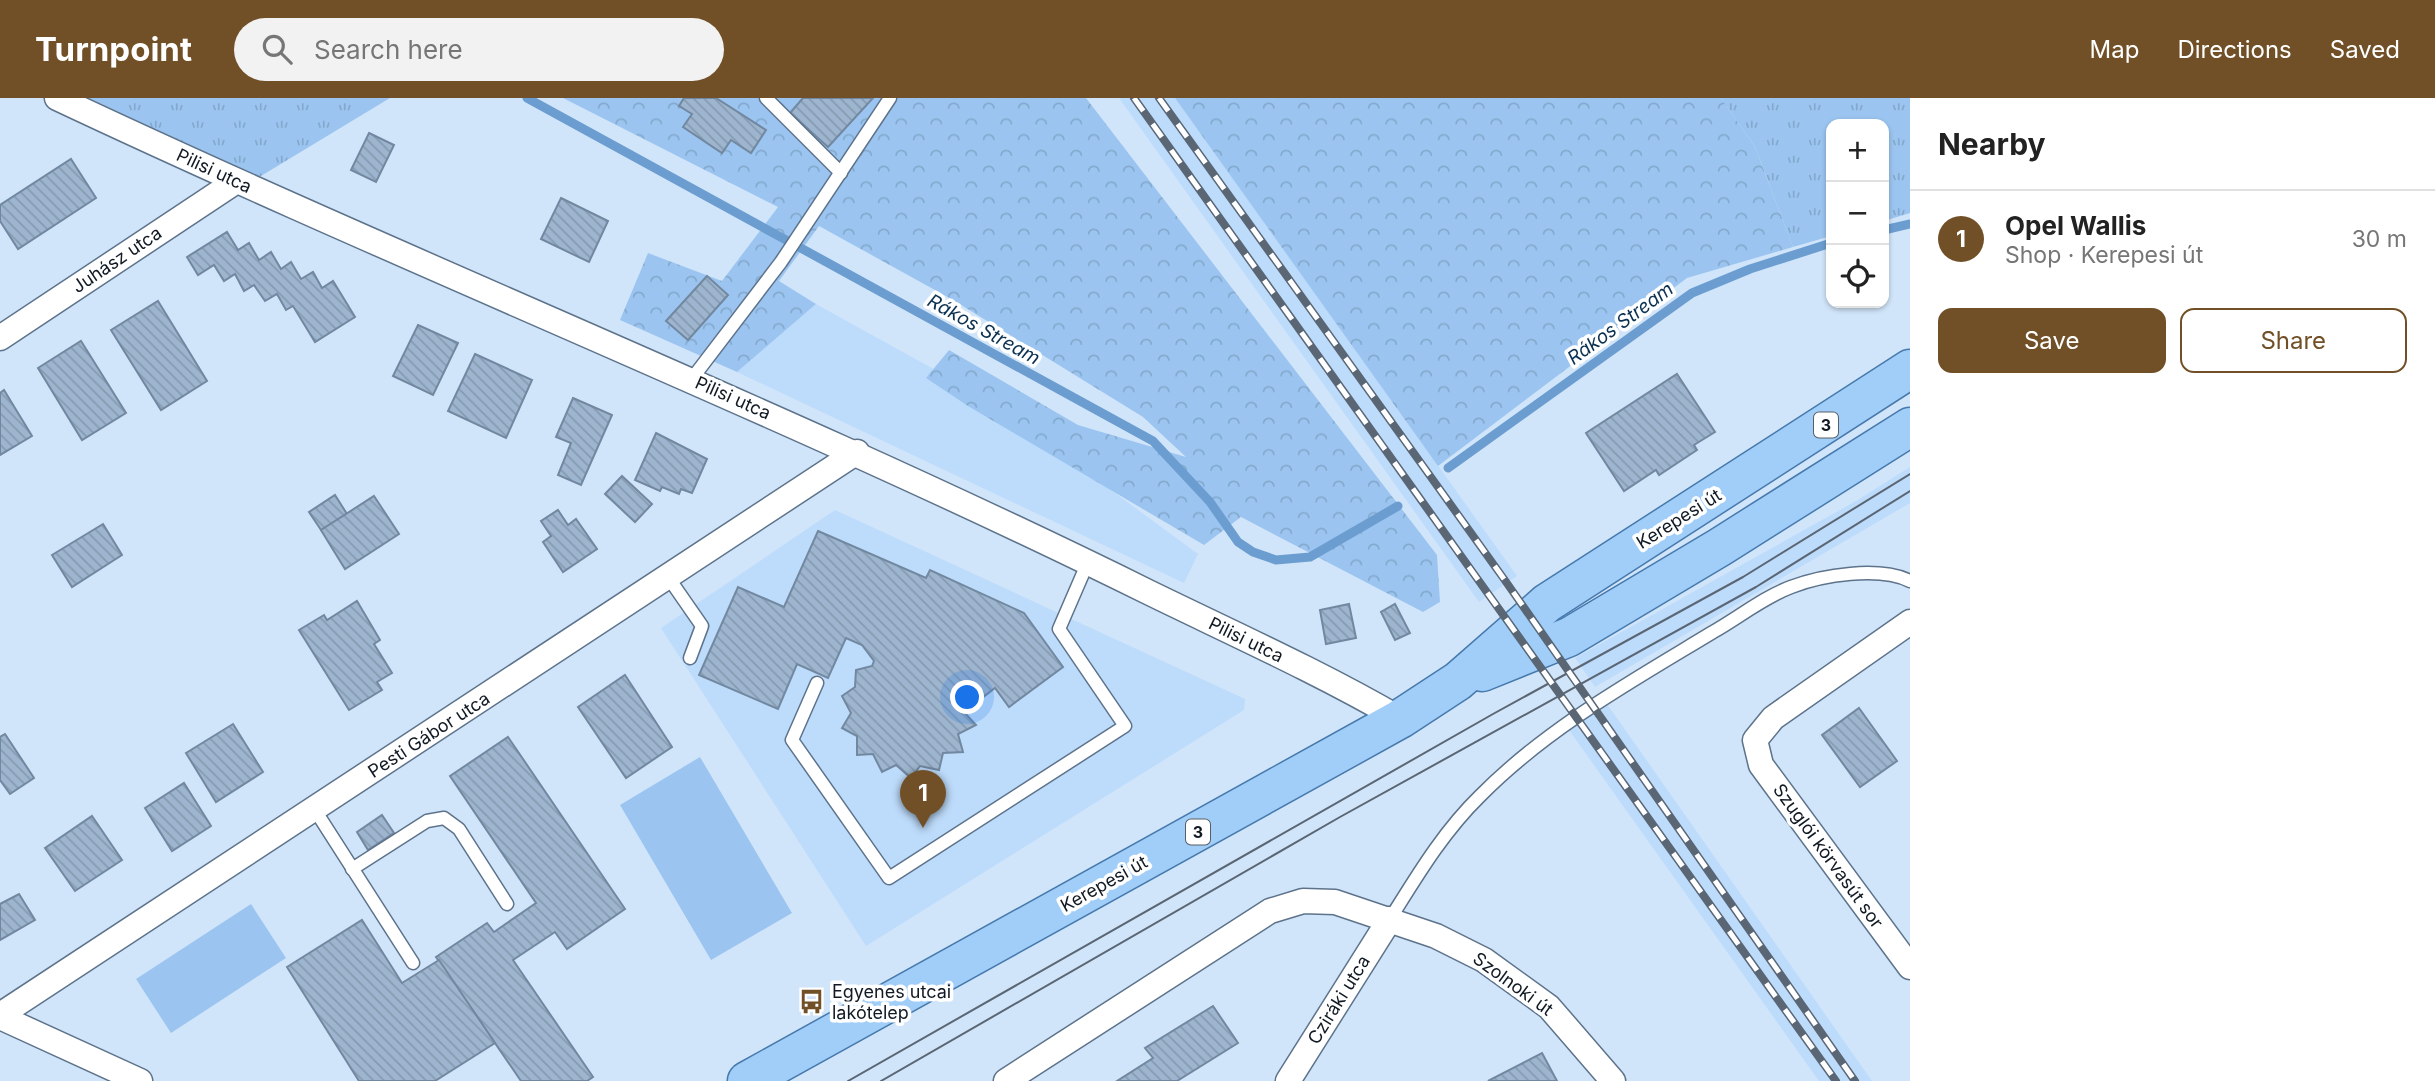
<!DOCTYPE html>
<meta charset="utf-8">
<style>
:root{--surface:#fff;--page:#f2f2f2;--text:#222;--muted:#767676;--line:#e0e0e0;--accent:#715027}
body{margin:0;font-family:Inter,sans-serif;background:var(--page);color:var(--text)}
.controls{position:absolute;right:21px;top:21px;display:grid;overflow:hidden;border-radius:14px;box-shadow:0 2px 5px #0004}
.controls button{width:63px;height:63px;display:grid;place-items:center;padding:0;border:0;border-bottom:2px solid var(--line);background:var(--surface);color:var(--text);font:35px sans-serif}
.you{position:absolute;left:968px;top:600px;width:24px;height:24px;margin:-18px;border:5px solid #fff;border-radius:50%;background:#1a73e8;box-shadow:0 0 0 10px #1a73e833}
.badge{display:grid;place-items:center;width:46px;height:46px;border-radius:50%;background:var(--accent);color:#fff;font-size:23px;font-weight:700}
.pin{position:absolute;translate:-50% -58px;filter:drop-shadow(0 2px 4px #0008)}
.pin::after{content:'';position:absolute;top:37px;width:24px;height:21px;background:inherit;clip-path:polygon(0 0,100% 0,50% 100%)}
.list{margin:0;padding:0;list-style:none}
h2{display:flex;justify-content:space-between;align-items:center;height:91px;margin:0;padding:0 28px;font-size:30px}
h2 small{font-size:23px;font-weight:400;color:var(--muted)}
.list li{display:grid;grid-template-columns:46px 1fr auto;gap:21px;align-items:center;box-sizing:border-box;height:98px;padding:0 28px;border-top:2px solid var(--line)}
.list b{display:block;font-size:26px;white-space:nowrap}
.list p{margin:0;font-size:23px;white-space:nowrap;color:var(--muted)}
.list em{font-size:23px;font-style:normal;color:var(--muted)}
.actions{display:flex;gap:14px;padding:21px 28px}
.actions a{flex:1;padding:16px 0;border:2px solid var(--accent);border-radius:14px;text-align:center;font-size:24px;color:var(--accent)}
.actions .main{background:var(--accent);color:#fff}
.icon{flex:none;width:38px;height:38px;fill:none;stroke:currentColor;stroke-width:2;stroke-linecap:round;stroke-linejoin:round}
.map{position:relative;flex:none;width:1910px;height:983px;overflow:hidden}
header{display:flex;align-items:center;gap:42px;box-sizing:border-box;height:98px;padding:0 35px;background:var(--accent);color:#fff}
header strong{font-size:33px}
nav{display:flex;gap:38px;margin-inline-start:auto;font-size:24px}
.search{width:490px;height:63px;background:var(--page);display:flex;align-items:center;gap:18px;box-sizing:border-box;padding:0 24px;border-radius:38px;color:var(--muted);font-size:26px}
main{display:flex}
aside{flex:1;background:var(--surface)}
.map>svg:first-child{display:block}
</style>
<header>
<strong>Turnpoint</strong>
<div class="search"><svg class="icon" aria-label="search" viewBox="0 0 24 24"><circle cx="10" cy="10" r="6"/><path d="M15 15l6 6"/></svg>Search here</div>
<nav><a>Map</a><a>Directions</a><a>Saved</a></nav>
</header>
<main>
<div class="map">
<svg width="1910" height="983" viewBox="0 0 1910 983">
<defs>
<pattern id="grass-tufts" width="24" height="20" patternUnits="userSpaceOnUse" patternTransform="scale(1.75)"><rect width="24" height="20" fill="#9bc5f0"/><path d="M3 7l-1-3M5 7V3M7 7l1-3M15 17l-1-3M17 17v-4M19 17l1-3" fill="none" stroke="#84a9ce"/></pattern>
<pattern id="forest-crowns" width="20" height="18" patternUnits="userSpaceOnUse" patternTransform="scale(1.75)"><rect width="20" height="18" fill="#9bc5f0"/><path d="M2 6a3 3 0 1 1 6 0M12 15a3 3 0 1 1 6 0" fill="none" stroke="#84a9ce"/></pattern>
<pattern id="building-back-hatch" width="6" height="6" patternUnits="userSpaceOnUse" patternTransform="scale(1.75)"><rect width="6" height="6" fill="#9db5ce"/><path d="M-1 5l2 2M0 0l6 6M5-1l2 2" fill="none" stroke="#869bb1"/></pattern>
</defs>
<rect width="100%" height="100%" fill="#d1e5fa"/>
<g fill="#bddbfb">
<polygon points="1119,0 1175,0 1517,478 1479,504"/>
<polygon points="816,206 986,300 1198,456 1184,485 737,274"/>
<polygon points="1910,369 1910,405 1595,589 1575,560 1856,403"/>
<polygon points="835,412 1245,601 1244,612 866,848 661,530"/>
<polygon points="1607,606 1872,983 1819,983 1569,632"/>
</g>
<g fill="url(#grass-tufts)">
<polygon points="88,0 390,0 256,81"/>
<polygon points="1721,0 1910,0 1910,115 1884,123 1884,26 1831,26 1831,138 1793,149 1755,49"/>
</g>
<g fill="url(#forest-crowns)">
<polygon points="563,0 1086,0 1437,457 1440,504 1423,514 1241,419 1204,447 968,308 926,280 949,252 1078,327 1186,359 1143,319 953,202 819,128 779,183 816,206 737,274 620,222 648,155 722,183 778,109"/>
<polygon points="1175,0 1721,0 1755,49 1793,149 1687,180 1438,368"/>
</g>
<g fill="#9bc5f0">
<polygon points="700,659 792,815 711,862 620,707"/>
<polygon points="251,806 286,860 171,935 136,881"/>
</g>
<g fill="none" stroke-linecap="round" stroke-linejoin="round">
<g stroke="#6c9dd0" stroke-width="9">
<polyline points="527,0 1153,343 1210,404 1238,444 1253,454 1276,462 1310,459 1398,408"/>
<polyline points="1884,132 1910,126"/>
<polyline points="1448,370 1692,195 1750,171 1831,145"/>
</g>
</g>
<g fill="url(#building-back-hatch)" stroke="#7188a0" stroke-width="2">
<polygon points="684,0 716,0 766,32 751,55 731,42 722,55 683,29 692,16 679,8"/>
<polygon points="803,0 873,0 828,49 790,15"/>
<polygon points="369,35 394,47 376,84 351,72"/>
<polygon points="71,61 96,100 18,151 0,123 0,107"/>
<polygon points="561,100 608,123 589,164 541,141"/>
<polygon points="227,134 238,152 249,145 259,162 271,154 281,171 291,164 301,181 313,174 322,190 333,183 355,219 315,244 293,208 286,212 277,196 265,203 254,187 244,193 235,176 224,183 214,167 198,177 187,159"/>
<polygon points="707,178 728,197 688,242 666,223"/>
<polygon points="158,203 207,283 161,312 111,232"/>
<polygon points="418,227 458,245 433,297 393,278"/>
<polygon points="81,243 126,315 82,342 38,270"/>
<polygon points="475,256 532,282 506,340 448,313"/>
<polygon points="1677,276 1715,334 1694,347 1697,352 1659,377 1656,372 1624,393 1586,335"/>
<polygon points="4,292 32,338 0,357 0,295"/>
<polygon points="573,300 612,317 581,387 558,377 571,345 556,339"/>
<polygon points="656,335 707,361 692,395 681,391 679,396 662,389 660,393 635,382"/>
<polygon points="622,378 652,406 635,424 605,396"/>
<polygon points="335,397 347,416 321,432 309,414"/>
<polygon points="374,398 399,436 345,471 321,432"/>
<polygon points="558,412 568,427 576,421 597,451 563,474 543,444 551,438 541,423"/>
<polygon points="103,426 122,457 72,489 52,457"/>
<polygon points="818,433 926,480 930,472 1024,515 1063,569 1009,609 995,590 964,614 976,627 958,636 963,654 943,655 939,672 920,668 911,680 896,667 882,674 873,656 857,657 857,638 842,630 851,615 842,598 855,589 856,572 872,568 874,563 862,547 846,540 828,580 797,566 778,611 699,577 738,489 784,509"/>
<polygon points="357,503 380,542 374,546 392,575 377,584 382,592 349,612 299,532 324,517 327,522"/>
<polygon points="1349,506 1356,540 1326,546 1320,512"/>
<polygon points="1395,506 1410,535 1395,542 1381,514"/>
<polygon points="625,577 672,649 626,680 578,609"/>
<polygon points="1859,610 1897,663 1860,689 1822,637"/>
<polygon points="233,626 263,674 216,704 186,655"/>
<polygon points="5,636 34,680 10,696 0,682 0,639"/>
<polygon points="508,639 625,811 567,851 555,834 513,862 593,979 587,983 521,983 436,859 487,825 494,834 536,805 450,678"/>
<polygon points="184,685 211,728 172,753 145,710"/>
<polygon points="382,717 394,735 368,752 357,734"/>
<polygon points="92,718 122,762 75,793 45,750"/>
<polygon points="19,796 35,822 0,842 0,806"/>
<polygon points="362,822 402,885 439,862 495,945 435,983 359,983 287,869"/>
<polygon points="1213,908 1238,945 1177,983 1117,983 1153,960 1145,950"/>
<polygon points="1542,955 1557,983 1488,983"/>
</g>
<g fill="none" stroke-linecap="round" stroke-linejoin="round">
<defs>
<g id="service">
<polyline points="766,0 841,75"/>
<polyline points="691,282 781,164 890,0"/>
<polyline points="668,479 702,528 690,560"/>
<polyline points="817,585 792,642 889,780 1125,628 1059,531 1088,464"/>
<polyline points="315,712 413,865"/>
<polyline points="352,771 427,723 444,720 459,731 507,806"/>
<path d="M 1390,821 C 1417,778 1443,734 1480,698 C 1547,630 1632,583 1713,534 C 1738,520 1764,499 1791,489 C 1822,477 1879,468 1910,483"/>
</g>
<g id="minor">
<path d="M 57,0 C 418,170 790,317 1148,494 C 1232,535 1319,574 1400,621"/>
<polyline points="0,240 235,84"/>
<polyline points="1910,524 1773,620 1755,642 1761,667 1910,869"/>
<polyline points="0,917 857,354"/>
<polyline points="0,919 140,983"/>
<polyline points="1006,983 1270,813 1303,803 1335,804 1436,838 1484,862 1549,909 1613,983"/>
<polyline points="1288,983 1390,821"/>
</g>
<g id="primary">
<polyline points="1482,574 1569,539 1720,449 1910,329"/>
<polyline points="747,983 1400,621 1458,583 1547,505 1910,271"/>
</g>
</defs>
<use href="#service" stroke="#5d738b" stroke-width="15"/>
<use href="#minor" stroke="#5d738b" stroke-width="27"/>
<use href="#primary" stroke="#4679ac" stroke-width="41"/>
<use href="#service" stroke="#fff" stroke-width="12"/>
<use href="#minor" stroke="#fff" stroke-width="24"/>
<use href="#primary" stroke="#a1cef9" stroke-width="38"/>
<g stroke="#5a6674" stroke-width="2">
<polyline points="848,983 1493,616 1743,479 1910,376"/>
<polyline points="881,983 1340,719 1756,489 1910,393"/>
</g>
<defs>
<g id="rail">
<polyline points="1134,0 1836,983"/>
<polyline points="1159,0 1504,481 1855,983"/>
</g>
</defs>
<use href="#rail" stroke="#5a6674" stroke-width="8"/>
<use href="#rail" stroke="#fff" stroke-width="5" stroke-dasharray="16" stroke-linecap="butt"/>
</g>
<defs>
<symbol id="bus-bare" viewBox="-9 -9 18 18"><path d="M-5-6H5V4H4V6H2V4H-2V6H-4V4H-5ZM-3.5-4V0h7V-4ZM-3.5 1.2v1.5H-2V1.2ZM2 1.2v1.5H3.5V1.2Z" fill="#715027" stroke="#fff" stroke-width="2.5" paint-order="stroke"/></symbol>
</defs>
<g fill-rule="evenodd">
<use href="#bus-bare" x="794" y="886" width="35" height="35"/>
</g>
<g text-anchor="middle" stroke-width="7" stroke-linejoin="round" paint-order="stroke">
<g fill="#fff" stroke="#585e65" stroke-width="2">
<rect x="1814" y="314.5" width="24" height="25" rx="5"/>
<rect x="1186" y="721.5" width="24" height="25" rx="5"/>
</g>
<g font-size="16" font-weight="bold" fill="#111923">
<text x="1826" y="333">3</text>
<text x="1198" y="740">3</text>
</g>
<g font-size="18" fill="#111923" stroke="#fff">
<text transform="translate(214 73) rotate(25)" y="6">Pilisi utca</text>
<text transform="translate(117 162) rotate(-34)" y="6">Juhász utca</text>
<text transform="translate(733 300) rotate(24)" y="6">Pilisi utca</text>
<text transform="translate(1679 421) rotate(-32)" y="6">Kerepesi út</text>
<text transform="translate(1246 542) rotate(26)" y="6">Pilisi utca</text>
<text transform="translate(429 637) rotate(-33)" y="6">Pesti Gábor utca</text>
<text transform="translate(1828 758) rotate(54)" y="6">Szuglói körvasút sor</text>
<text transform="translate(1104 786) rotate(-29)" y="6">Kerepesi út</text>
<text transform="translate(1513 886) rotate(36)" y="6">Szolnoki út</text>
<text transform="translate(1339 902) rotate(-58)" y="6">Cziráki utca</text>
</g>
<g font-size="18" fill="#111923" stroke="#fff" text-anchor="start">
<text x="832" y="900">Egyenes utcai<tspan x="832" dy="21">lakótelep</tspan></text>
</g>
<g font-size="19" font-style="italic" fill="#0b3152" stroke="#fff">
<text transform="translate(1620 225) rotate(-36)" y="7">Rákos Stream</text>
<text transform="translate(984 231) rotate(29)" y="7">Rákos Stream</text>
</g>
</g>
</svg>
<div class="controls">
<button>+</button>
<button>−</button>
<button><svg class="icon" aria-label="locate" viewBox="0 0 24 24"><circle cx="12" cy="12" r="6"/><path d="M12 2v4M12 18v4M2 12h4M18 12h4"/></svg></button>
</div>
<div class="you"></div>
<div class="pin badge" style="left:923px;top:730px">1</div>
</div>
<aside>
<h2>Nearby<small></small></h2>
<ul class="list">
<li><span class="badge">1</span><div><b>Opel Wallis</b><p>Shop · Kerepesi út</p></div><em>30 m</em></li>
</ul>
<div class="actions"><a class="main">Save</a><a>Share</a></div>
</aside>
</main>
